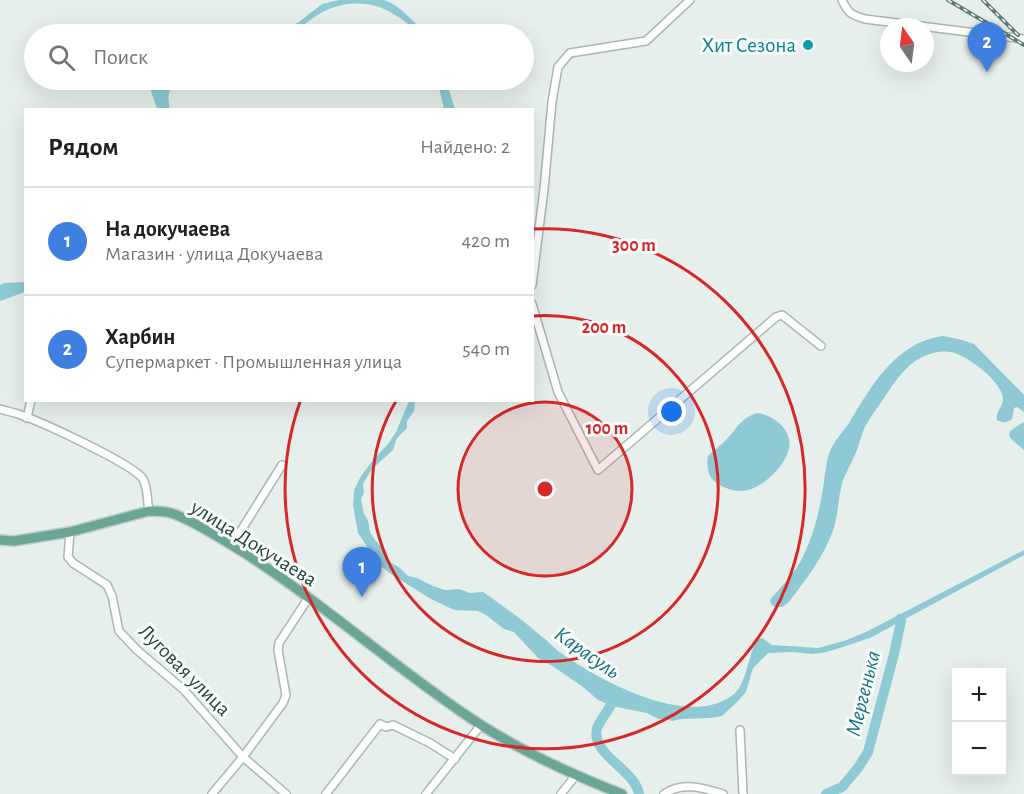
<!DOCTYPE html>
<html lang="ru">
<meta charset="utf-8">
<style>
:root{--surface:#fff;--page:#f6f6f6;--text:#202124;--muted:#757577;--line:#e0e0e0;--accent:#ea580c}
body{margin:0;font-family:"Alegreya Sans",sans-serif;background:var(--page);color:var(--text)}
.controls{position:absolute;right:18px;bottom:18px;display:grid;overflow:hidden;border-radius:0px;box-shadow:0 6px 24px #0002}
.controls button{width:54px;height:54px;display:grid;place-items:center;padding:0;border:0;border-bottom:2px solid var(--line);background:var(--surface);color:var(--text);font:30px sans-serif}
.compass{position:absolute;left:880px;top:18px;width:54px;height:54px;border-radius:50%;background:var(--surface);box-shadow:0 6px 24px #0002;rotate:346deg}
.you{position:absolute;left:672px;top:412px;width:21px;height:21px;margin:-15px;border:4px solid #fff;border-radius:50%;background:#1a73e8;box-shadow:0 0 0 9px #1a73e833}
.badge{display:grid;place-items:center;width:39px;height:39px;border-radius:50%;background:var(--accent);color:#fff;font-size:20px;font-weight:700}
.pin{position:absolute;translate:-50% -50px;filter:drop-shadow(0 2px 3px #0008)}
.pin::after{content:'';position:absolute;top:32px;width:21px;height:18px;background:inherit;clip-path:polygon(0 0,100% 0,50% 100%)}
.list{margin:0;padding:0;list-style:none}
h2{display:flex;justify-content:space-between;align-items:center;height:78px;margin:0;padding:0 24px;font-size:26px}
h2 small{font-size:20px;font-weight:400;color:var(--muted)}
.list li{display:grid;grid-template-columns:39px 1fr auto;gap:18px;align-items:center;box-sizing:border-box;height:108px;padding:0 24px;border-top:2px solid var(--line)}
.list b{display:block;font-size:22px;white-space:nowrap}
.list p{margin:0;font-size:20px;white-space:nowrap;color:var(--muted)}
.list em{font-size:20px;font-style:normal;color:var(--muted)}
.icon{flex:none;width:33px;height:33px;fill:none;stroke:currentColor;stroke-width:2;stroke-linecap:round;stroke-linejoin:round}
.map{position:relative;flex:none;width:1024px;height:794px;overflow:hidden}
.search{position:absolute;background:var(--surface);box-shadow:0 6px 24px #0002;left:24px;top:24px;width:510px;height:66px;display:flex;align-items:center;gap:15px;box-sizing:border-box;padding:0 21px;border-radius:33px;color:var(--muted);font-size:22px}
.panel{position:absolute;background:var(--surface);box-shadow:0 6px 24px #0002;left:24px;top:108px;width:510px;height:294px;border-radius:0px}
.map>svg:first-child{display:block}
</style>
<div class="map">
<svg width="1024" height="794" viewBox="0 0 1024 794">
<rect width="100%" height="100%" fill="#e6efeb"/>
<g fill="#8ec9d4">
<path d="M 339,0 C 350,0 375,0 384,0 C 397,3 417,24 425,34 L 417,34 C 411,25 402,19 392,13 C 370,0 343,1 321,13 C 302,24 298,35 275,34 L 299,22 L 322,4 Z"/>
<path d="M 153,80 L 180,80 C 168,90 167,94 170,109 L 157,109 L 150,88 Z"/>
<polygon points="433,80 446,80 455,109 444,109 439,88"/>
<polygon points="25,282 25,292 0,301 0,285 5,283"/>
<path d="M 943,336 L 962,340 L 974,344 L 1024,395 L 1024,412 L 1017,407 L 1014,408 L 1012,419 C 1007,423 1003,423 997,420 C 995,412 1003,407 1003,399 C 1002,382 970,358 955,353 C 948,351 940,351 933,353 C 909,359 897,379 884,398 C 877,408 869,419 864,429 C 860,439 858,450 853,459 C 850,466 846,473 843,480 C 837,499 839,520 830,538 C 820,562 804,582 788,603 L 782,607 L 775,607 L 771,604 L 770,600 C 780,588 791,577 799,564 C 811,543 818,518 822,494 C 825,481 825,461 831,449 C 835,440 843,432 849,423 C 871,386 896,342 943,336 Z"/>
<path d="M 409,401 L 415,401 L 414,411 L 407,421 L 407,428 L 397,438 L 393,450 L 372,469 L 363,484 L 364,493 L 361,499 L 364,514 L 368,520 L 370,532 L 375,540 L 385,551 L 390,562 L 400,568 L 408,576 L 417,578 L 433,586 L 445,590 L 459,589 L 470,593 L 483,592 C 503,606 523,620 541,636 C 547,640 552,646 558,651 C 597,679 689,731 734,694 C 747,683 748,655 757,640 L 762,638 L 772,645 L 818,648 L 847,640 L 868,631 L 1024,550 L 1024,555 L 870,638 L 827,652 L 812,654 L 792,652 L 768,653 L 753,668 L 746,692 L 738,701 L 722,716 L 710,718 L 681,719 L 672,721 L 666,719 L 658,719 L 647,713 L 612,706 L 598,700 L 583,687 L 554,667 L 538,658 L 514,632 L 504,629 L 486,615 L 478,611 L 454,610 L 429,598 L 388,572 L 378,563 L 358,533 L 353,505 L 354,490 L 361,476 L 374,459 L 388,444 L 396,432 Z"/>
<path d="M 758,413 C 775,416 795,431 788,452 C 783,468 759,492 740,491 C 733,491 725,488 718,484 C 708,478 706,467 708,456 C 713,451 719,447 724,442 C 736,431 739,418 758,413 Z"/>
<path d="M 1024,422 L 1024,450 C 1008,436 1001,435 1024,422 Z"/>
</g>
<g fill="none" stroke-linecap="round" stroke-linejoin="round">
<g stroke="#8ec9d4" stroke-width="10">
<path d="M 616,695 C 612,706 600,720 597,728 C 590,755 635,769 639,794"/>
<polyline points="826,794 842,787 858,768 868,752 894,654 901,621 900,619"/>
</g>
<defs>
<g id="minor">
<path d="M 842,0 C 848,13 851,15 865,19 L 1024,39"/>
<polyline points="532,285 544,189 552,102 558,67 570,53 646,41 690,0"/>
<polyline points="532,304 558,392 598,470 776,317 782,315 821,346"/>
<path d="M 0,409 C 6,411 12,412 18,414 C 40,421 133,464 143,479 C 148,488 147,501 149,511"/>
<polyline points="27,418 31,400"/>
<polyline points="70,532 68,557 73,563 107,585 112,596 119,631 137,650 184,690 243,757 286,794"/>
<polyline points="232,545 282,465"/>
<polyline points="740,730 743,794"/>
<polyline points="212,794 243,757 283,703 286,695 278,650 279,643 309,597"/>
<polyline points="326,794 380,724 386,727 393,725 430,743 455,759"/>
<polyline points="426,794 481,725"/>
<polyline points="561,794 576,775"/>
<path d="M 664,794 C 682,781 704,788 723,794"/>
</g>
<path id="major" d="M 0,540 L 14,541 L 70,532 L 149,511 C 156,511 164,511 171,513 C 193,520 223,540 243,552 C 319,601 386,660 460,711 C 510,746 565,772 622,794"/>
</defs>
<use href="#minor" stroke="#a8b8b2" stroke-width="10"/>
<use href="#major" stroke="#c2cac8" stroke-width="12"/>
<use href="#minor" stroke="#fff" stroke-width="7"/>
<use href="#major" stroke="#6aa596" stroke-width="9"/>
<defs>
<g id="rail">
<polyline points="948,0 1024,45"/>
<polyline points="983,0 1018,35"/>
</g>
</defs>
<use href="#rail" stroke="#5f7d75" stroke-width="4"/>
<use href="#rail" stroke="#f7fbf9" stroke-width="1.5" stroke-dasharray="4.5" stroke-linecap="butt"/>
</g>
<circle cx="545" cy="489" r="87" fill="#d62828" fill-opacity=".12"/>
<g fill="none" stroke="#d62828" stroke-width="3">
<circle cx="545" cy="489" r="87"/>
<path d="M533 316A173 173 0 1 1 396 401"/>
<path d="M534 229A260 260 0 1 1 300 402"/>
</g>
<circle fill="#0f9aa8" stroke="#f7fbf9" stroke-width="2" cx="808" cy="45" r="6"/>
<g text-anchor="middle" stroke-width="6" stroke-linejoin="round" paint-order="stroke">
<g font-size="21" fill="#0d838f" stroke="#f7fbf9" text-anchor="end">
<text x="796" y="52">Хит Сезона</text>
</g>
<g font-size="21" fill="#24423a" stroke="#f7fbf9">
<text transform="translate(254 543) rotate(32)" y="7">улица Докучаева</text>
<text transform="translate(185 670) rotate(45)" y="7">Луговая улица</text>
</g>
<g font-size="22" font-style="italic" fill="#1c6f80" stroke="#f7fbf9">
<text transform="translate(588 652) rotate(35)" y="8">Карасуль</text>
<text transform="translate(862 693) rotate(-76)" y="8">Мергенька</text>
</g>
</g>
<circle cx="545" cy="489" r="9" fill="#d62828" stroke="#f7fbf9" stroke-width="3"/>
<g font-size="18" text-anchor="middle" font-weight="bold" fill="#d62828" stroke="#f7fbf9" stroke-width="6" stroke-linejoin="round" paint-order="stroke">
<text x="634" y="251">300 m</text>
<text x="604" y="333">200 m</text>
<text x="607" y="434">100 m</text>
</g>
</svg>
<div class="controls">
<button>+</button>
<button>−</button>
</div>
<svg class="compass" viewBox="-18 -18 36 36"><path d="M0-13l5 13h-10z" fill="#e53935"/><path d="M0 13l5-13h-10z" fill="#757577"/></svg>
<div class="you"></div>
<div class="pin badge" style="left:362px;top:597px;background:#3f7fe0">1</div>
<div class="pin badge" style="left:987px;top:72px;background:#3f7fe0">2</div>
<div class="search"><svg class="icon" aria-label="search" viewBox="0 0 24 24"><circle cx="10" cy="10" r="6"/><path d="M15 15l6 6"/></svg>Поиск</div>
<section class="panel">
<h2>Рядом<small>Найдено: 2</small></h2>
<ul class="list">
<li><span class="badge" style="background:#3f7fe0">1</span><div><b>На докучаева</b><p>Магазин · улица Докучаева</p></div><em>420 m</em></li>
<li><span class="badge" style="background:#3f7fe0">2</span><div><b>Харбин</b><p>Супермаркет · Промышленная улица</p></div><em>540 m</em></li>
</ul>
</section>
</div>
